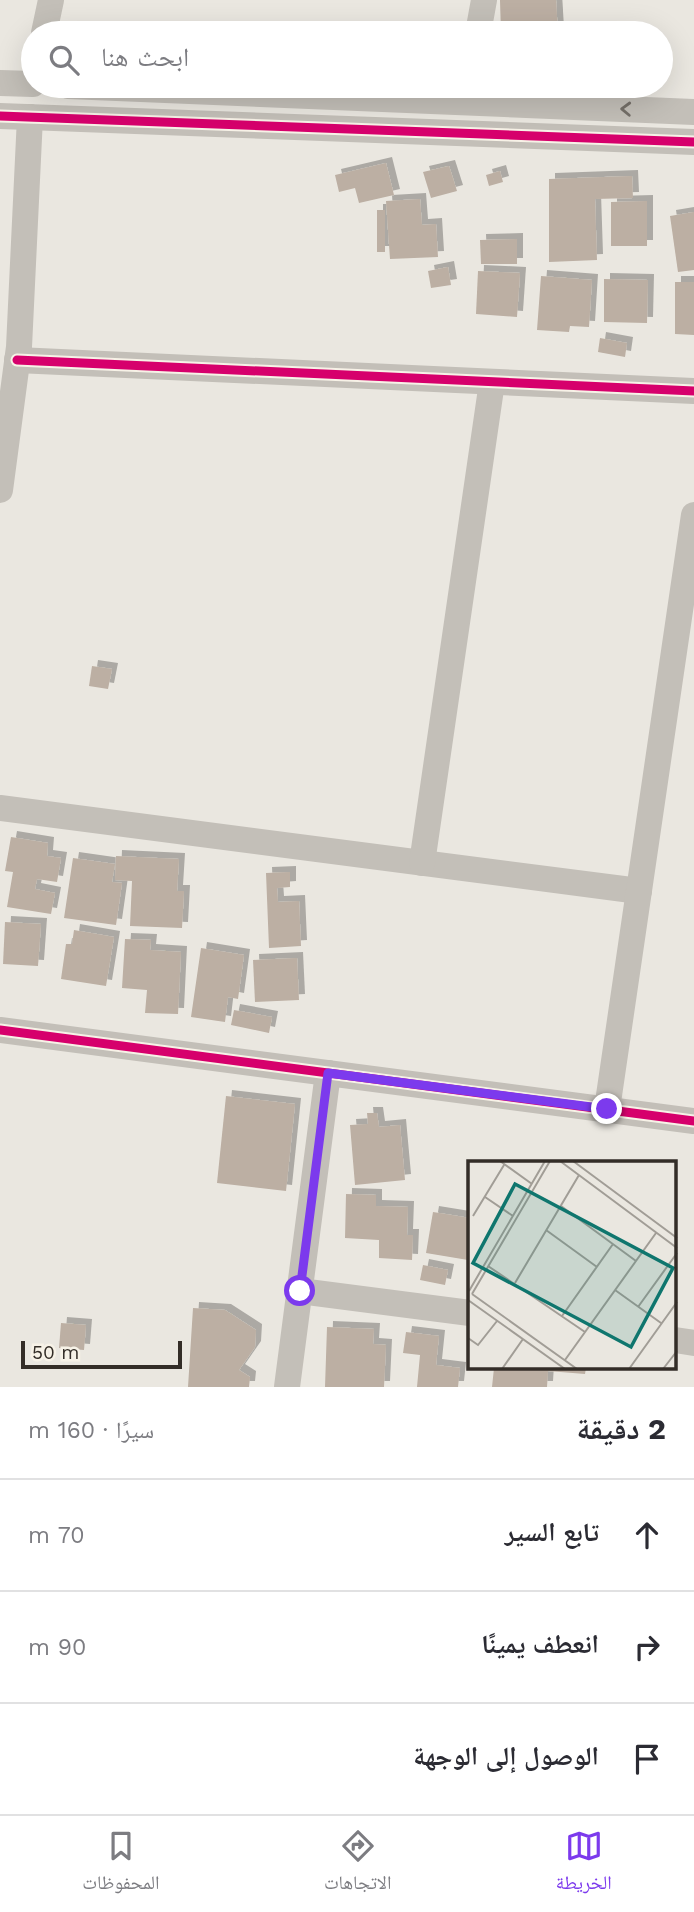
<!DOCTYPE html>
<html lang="ar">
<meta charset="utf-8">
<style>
:root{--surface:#fff;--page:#f7f7f7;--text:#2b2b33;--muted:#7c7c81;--line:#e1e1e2;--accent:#7c3aed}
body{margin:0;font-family:"Work Sans","Noto Naskh Arabic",sans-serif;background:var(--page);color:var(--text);direction:rtl}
.scale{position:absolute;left:21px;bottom:18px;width:161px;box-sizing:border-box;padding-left:7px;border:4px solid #332d27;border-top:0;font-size:19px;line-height:24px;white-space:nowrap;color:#332d27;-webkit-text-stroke:5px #f7f2e7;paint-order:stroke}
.stop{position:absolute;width:21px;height:21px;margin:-16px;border:5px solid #7c3aed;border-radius:50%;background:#fff}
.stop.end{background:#7c3aed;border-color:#fff;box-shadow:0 2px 7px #0008}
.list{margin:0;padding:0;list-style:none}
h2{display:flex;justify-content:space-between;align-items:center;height:91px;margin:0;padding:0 28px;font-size:30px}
h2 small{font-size:23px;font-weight:400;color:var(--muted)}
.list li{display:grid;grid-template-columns:46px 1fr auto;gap:21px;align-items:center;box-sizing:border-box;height:112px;padding:0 28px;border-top:2px solid var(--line)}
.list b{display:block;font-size:26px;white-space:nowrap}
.list em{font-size:23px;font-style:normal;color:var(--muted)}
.icon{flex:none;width:38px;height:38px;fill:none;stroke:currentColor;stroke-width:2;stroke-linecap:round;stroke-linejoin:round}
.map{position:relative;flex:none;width:694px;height:1387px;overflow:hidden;direction:ltr}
.search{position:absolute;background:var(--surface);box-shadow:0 7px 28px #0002;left:21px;right:21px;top:21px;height:77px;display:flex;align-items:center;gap:18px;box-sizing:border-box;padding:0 24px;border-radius:38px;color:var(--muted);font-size:26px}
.sheet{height:427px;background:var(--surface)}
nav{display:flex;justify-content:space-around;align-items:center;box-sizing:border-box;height:98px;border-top:2px solid var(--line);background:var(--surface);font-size:19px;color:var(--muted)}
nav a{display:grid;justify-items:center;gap:4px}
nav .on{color:var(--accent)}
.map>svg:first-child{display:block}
</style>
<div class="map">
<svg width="694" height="1387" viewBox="0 0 694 1387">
<defs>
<filter id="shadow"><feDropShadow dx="6" dy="-6" stdDeviation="0" flood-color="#0004"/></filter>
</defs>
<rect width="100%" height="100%" fill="#eae7e0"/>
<g fill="#bcafa3" filter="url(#shadow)">
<polygon points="500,0 556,0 558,33 501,33"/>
<polygon points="386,163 394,195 359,203 355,188 339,192 335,175"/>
<polygon points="449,166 457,191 431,198 423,172"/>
<polygon points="500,171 503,182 489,186 486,175"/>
<polygon points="632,176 633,198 595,199 597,260 549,262 549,179"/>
<polygon points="420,199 422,225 436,224 438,257 390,259 386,201"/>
<polygon points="647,201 647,246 611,246 611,202"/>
<rect x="377" y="210" width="8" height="42"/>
<polygon points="694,212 694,270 678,272 670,216"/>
<polygon points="517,239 517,264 481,264 480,240"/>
<polygon points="448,267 451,285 431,288 428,271"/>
<polygon points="478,271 520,273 517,317 476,314"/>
<polygon points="541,276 592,280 589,327 570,326 569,332 537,330"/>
<polygon points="604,279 648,280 647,323 604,322"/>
<polygon points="675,282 694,282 694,335 675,334"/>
<polygon points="600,338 627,343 625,357 598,352"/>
<polygon points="92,666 112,669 108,689 89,686"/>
<polygon points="11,837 48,843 47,856 61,858 57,882 37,879 35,889 55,893 51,914 7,907 13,872 5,871"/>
<polygon points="116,856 179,859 177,891 184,891 182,928 130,926 132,881 115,880"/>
<polygon points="73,858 115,864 112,882 122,883 116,925 64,918"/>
<polygon points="290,872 290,887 277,888 278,902 299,901 301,946 269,948 266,873"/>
<polygon points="5,922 41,924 38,966 3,964"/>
<polygon points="74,930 114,937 106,986 61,979 66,944 72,944"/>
<polygon points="125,939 151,940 150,950 181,952 178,1014 145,1013 147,990 122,988"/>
<polygon points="201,948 244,955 238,999 228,997 225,1022 191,1017"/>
<polygon points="297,958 299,1000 255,1002 253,960"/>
<polygon points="234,1010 272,1017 269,1033 231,1025"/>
<polygon points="226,1096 295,1104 286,1191 217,1183"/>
<polygon points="367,1113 377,1113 379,1127 400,1125 405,1180 355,1185 350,1125 368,1124"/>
<polygon points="346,1194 376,1195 376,1206 408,1207 407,1235 413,1235 412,1260 379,1258 379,1240 345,1238"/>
<polygon points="433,1212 470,1218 468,1260 426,1253"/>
<polygon points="423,1265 448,1270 445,1285 420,1280"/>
<polygon points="193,1308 225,1310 256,1330 255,1347 239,1370 250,1377 249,1387 188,1387"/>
<polygon points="61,1323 86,1325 84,1350 59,1348"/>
<polygon points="327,1327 374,1329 373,1344 386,1345 384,1387 325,1387"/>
<polygon points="406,1332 439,1336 436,1365 460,1368 458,1387 417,1387 420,1355 403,1353"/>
<polygon points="494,1368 586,1368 585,1374 548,1371 547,1387 492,1387"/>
</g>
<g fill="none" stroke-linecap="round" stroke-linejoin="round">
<g stroke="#c3bfb8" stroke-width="26">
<polyline points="44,33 51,0"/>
<polyline points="478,33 484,0"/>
<polyline points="0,83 33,84"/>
<polyline points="68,86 694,112"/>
<polyline points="0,116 694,142"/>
<polyline points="17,360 694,391"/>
<polyline points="0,490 19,347 30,117"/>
<polyline points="0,808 639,891"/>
<polyline points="422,863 492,382"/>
<polyline points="0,1030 694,1121"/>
<polyline points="607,1109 694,515"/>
<polyline points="300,1291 470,1313"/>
<polyline points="675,1340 694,1343"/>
<polyline points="287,1387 328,1073"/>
</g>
<defs>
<g id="cycleway">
<polyline points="0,116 694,142"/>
<polyline points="17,360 694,391"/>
<polyline points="0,1030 694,1121"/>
</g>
</defs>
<use href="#cycleway" stroke="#f7f2e7" stroke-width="13"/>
<use href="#cycleway" stroke="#d6006c" stroke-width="9"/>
</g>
<defs><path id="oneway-chevron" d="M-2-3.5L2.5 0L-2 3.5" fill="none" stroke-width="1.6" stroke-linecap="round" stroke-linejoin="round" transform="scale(1.75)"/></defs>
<use stroke="#746f68" href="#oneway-chevron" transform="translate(626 109) rotate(-178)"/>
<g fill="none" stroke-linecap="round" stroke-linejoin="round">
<polyline stroke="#7c3aed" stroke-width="9" points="300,1291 328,1073 607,1109"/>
</g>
<g transform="translate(468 1161)">
<rect width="208" height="208" fill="#eae7e0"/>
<path fill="none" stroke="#a19d96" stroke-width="2" d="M 32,0 L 64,23M 92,0 L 209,87M 105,0 L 209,77M 17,36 L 45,55M 93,45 L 168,100M 5,55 L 36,4M 78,69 L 129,106M 20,105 L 117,171M 47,122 L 111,14M 147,129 L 193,162M 1,130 L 77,0M 4,133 L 82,0M 4,133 L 109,208M 0,139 L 97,208M 170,146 L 209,92M 94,155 L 145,83M 0,177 L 10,184 L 29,160M 97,199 L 188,72M 34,208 L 55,178M 161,208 L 209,141M 195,208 L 209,190"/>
<path fill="#0f766e" fill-opacity="0.15" stroke="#0f766e" stroke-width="3.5" d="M 47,23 L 205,107 L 163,186 L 5,102 Z"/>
<rect width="208" height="208" fill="none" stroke="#332d27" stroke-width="3.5"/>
</g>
</svg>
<div class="scale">50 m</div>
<div class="stop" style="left:300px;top:1291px"></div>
<div class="stop end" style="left:607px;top:1109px"></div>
<div class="search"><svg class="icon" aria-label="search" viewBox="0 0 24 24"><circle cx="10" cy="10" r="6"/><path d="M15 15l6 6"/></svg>ابحث هنا</div>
</div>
<section class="sheet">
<h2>2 دقيقة<small>سيرًا · 160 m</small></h2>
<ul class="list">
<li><svg class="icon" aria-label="ahead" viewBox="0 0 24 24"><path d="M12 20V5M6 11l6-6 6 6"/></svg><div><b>تابع السير</b></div><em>70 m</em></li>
<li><svg class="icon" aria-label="right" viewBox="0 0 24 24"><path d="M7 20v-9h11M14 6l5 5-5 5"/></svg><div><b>انعطف يمينًا</b></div><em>90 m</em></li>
<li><svg class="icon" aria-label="arrive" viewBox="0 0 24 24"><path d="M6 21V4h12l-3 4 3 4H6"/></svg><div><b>الوصول إلى الوجهة</b></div></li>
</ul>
</section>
<nav>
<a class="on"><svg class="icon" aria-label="map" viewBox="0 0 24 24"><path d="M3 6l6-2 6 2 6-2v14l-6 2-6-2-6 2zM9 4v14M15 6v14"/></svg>الخريطة</a>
<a><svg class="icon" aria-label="directions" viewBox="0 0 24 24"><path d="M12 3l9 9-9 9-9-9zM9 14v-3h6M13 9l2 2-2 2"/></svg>الاتجاهات</a>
<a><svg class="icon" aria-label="saved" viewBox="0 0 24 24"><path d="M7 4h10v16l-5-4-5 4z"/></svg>المحفوظات</a>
</nav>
